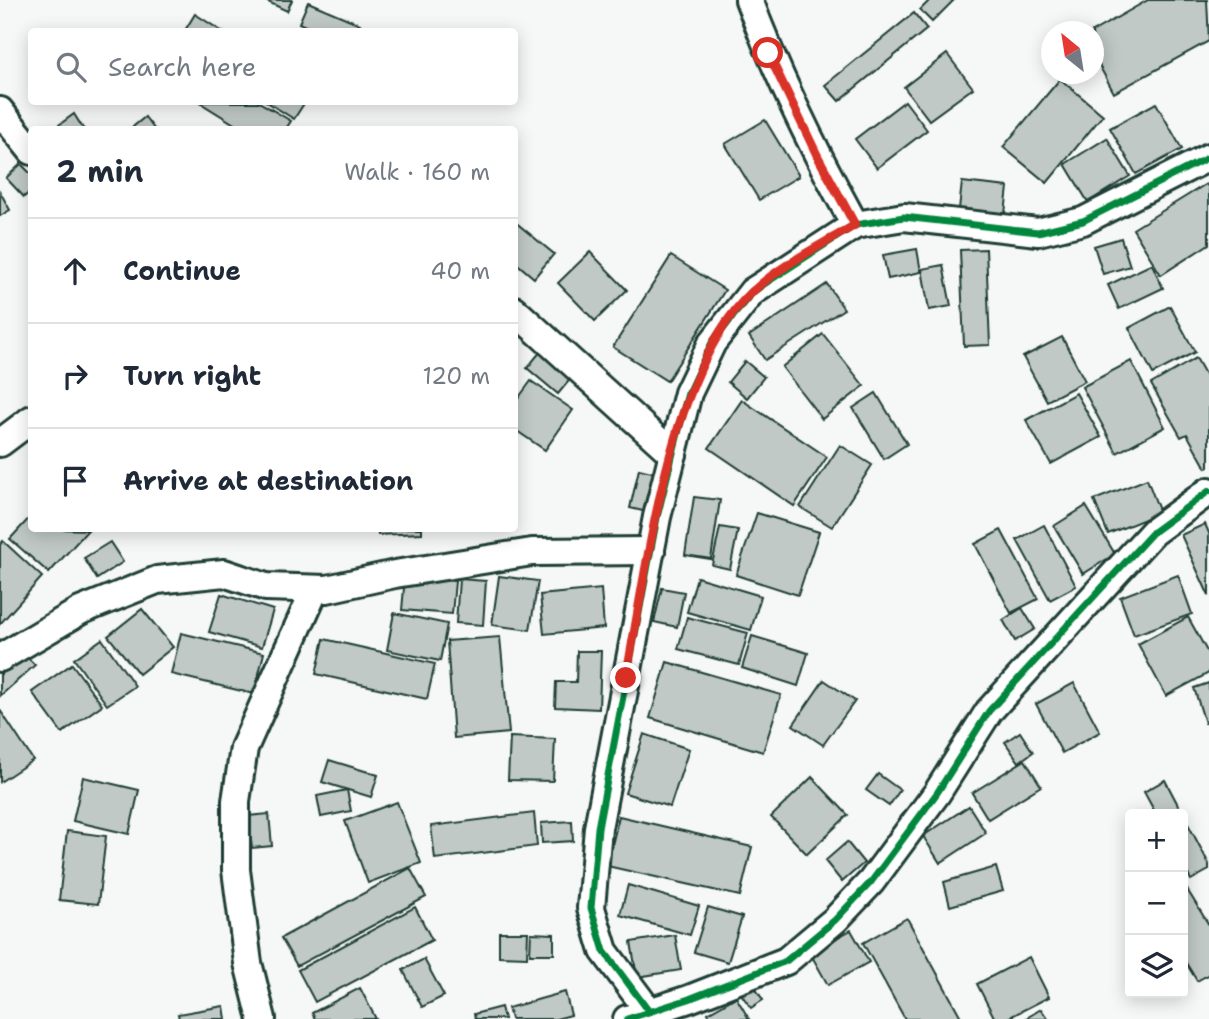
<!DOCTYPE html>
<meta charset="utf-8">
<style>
:root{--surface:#fff;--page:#f6f6f7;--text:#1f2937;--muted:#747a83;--line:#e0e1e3}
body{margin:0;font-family:"Shantell Sans",sans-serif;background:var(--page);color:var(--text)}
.controls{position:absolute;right:21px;bottom:21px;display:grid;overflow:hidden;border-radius:7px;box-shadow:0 4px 18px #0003}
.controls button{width:63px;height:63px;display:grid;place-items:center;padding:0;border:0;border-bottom:2px solid var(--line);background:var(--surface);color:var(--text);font:35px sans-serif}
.compass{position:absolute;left:1041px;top:21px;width:63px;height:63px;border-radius:50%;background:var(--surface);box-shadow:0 4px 18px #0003;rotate:330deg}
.stop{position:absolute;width:21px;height:21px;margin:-16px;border:5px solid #d93025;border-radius:50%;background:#fff}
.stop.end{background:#d93025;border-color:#fff;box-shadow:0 2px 7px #0008}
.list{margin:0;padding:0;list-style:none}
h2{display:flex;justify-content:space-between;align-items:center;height:91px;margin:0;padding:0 28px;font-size:30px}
h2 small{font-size:23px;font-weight:400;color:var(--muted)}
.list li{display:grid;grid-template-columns:46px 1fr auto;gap:21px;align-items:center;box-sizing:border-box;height:105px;padding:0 28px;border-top:2px solid var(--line)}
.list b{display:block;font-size:26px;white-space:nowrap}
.list em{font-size:23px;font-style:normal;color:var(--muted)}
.icon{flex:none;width:38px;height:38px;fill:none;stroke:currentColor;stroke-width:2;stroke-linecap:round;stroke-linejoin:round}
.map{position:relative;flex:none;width:1209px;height:1019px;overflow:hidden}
.search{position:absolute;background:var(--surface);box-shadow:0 4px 18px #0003;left:28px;top:28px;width:490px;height:77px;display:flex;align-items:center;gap:18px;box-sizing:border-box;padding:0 24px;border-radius:7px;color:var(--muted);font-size:26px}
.panel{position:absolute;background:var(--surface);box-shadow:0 4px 18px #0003;left:28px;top:126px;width:490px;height:406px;border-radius:7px}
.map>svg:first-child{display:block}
</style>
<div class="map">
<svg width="1209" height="1019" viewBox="0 0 1209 1019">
<rect width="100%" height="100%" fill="#f6f7f7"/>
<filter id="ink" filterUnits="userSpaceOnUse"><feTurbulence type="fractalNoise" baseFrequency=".0143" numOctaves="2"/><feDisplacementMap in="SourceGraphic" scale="14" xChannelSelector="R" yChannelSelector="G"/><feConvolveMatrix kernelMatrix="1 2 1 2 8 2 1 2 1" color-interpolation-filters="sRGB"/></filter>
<g filter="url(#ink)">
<g fill="#c0c9c6" stroke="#1f3d34" stroke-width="2">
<polygon points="264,0 292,0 287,11"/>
<polygon points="930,0 954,0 932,22 920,10"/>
<polygon points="1148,0 1207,0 1209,41 1114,93 1094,56 1092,32"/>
<polygon points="308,2 360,24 356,32 318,32 299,23"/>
<polygon points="914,13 927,29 839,101 825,85"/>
<polygon points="195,14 223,32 184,32"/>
<polygon points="947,54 973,88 929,120 904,87"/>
<polygon points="1060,79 1103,115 1047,183 1003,147"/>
<polygon points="905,101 927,130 877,168 855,139"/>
<polygon points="199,102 259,102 291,121 285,130 244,130"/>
<polygon points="267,102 305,102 294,119"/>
<polygon points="1156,103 1182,149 1136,174 1110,128"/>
<polygon points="74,114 84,130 52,130"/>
<polygon points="145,117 155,130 129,130"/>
<polygon points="765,120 799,176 759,200 725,144"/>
<polygon points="1107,138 1130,176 1088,202 1065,164"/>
<polygon points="21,164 32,175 32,190 24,197 6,178"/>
<polygon points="962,182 1008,187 1005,214 959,209"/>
<polygon points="1206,184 1209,188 1209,244 1161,275 1133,229"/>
<polygon points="0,192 10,210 0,216"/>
<polygon points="514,221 554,254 534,278 514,261"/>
<polygon points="1121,238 1130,266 1103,274 1094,246"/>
<polygon points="917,249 921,272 888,279 883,255"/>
<polygon points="986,249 990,345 964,346 960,250"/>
<polygon points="590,252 627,290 595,321 558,283"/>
<polygon points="671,256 725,290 667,381 613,347"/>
<polygon points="1152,264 1163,288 1119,309 1108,285"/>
<polygon points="943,265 951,306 929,310 922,269"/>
<polygon points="827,284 844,309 765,360 749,336"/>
<polygon points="1170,306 1195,352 1153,374 1129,328"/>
<polygon points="823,334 864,386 822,419 782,367"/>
<polygon points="1062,337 1085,381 1047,401 1023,357"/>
<polygon points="541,351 573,376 558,394 527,368"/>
<polygon points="1196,358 1209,381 1209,467 1206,468 1187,434 1181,437 1151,384"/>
<polygon points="745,361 764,377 747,398 728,382"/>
<polygon points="1131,361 1165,427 1117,453 1082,387"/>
<polygon points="531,381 573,410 545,450 514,429 514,404"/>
<polygon points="876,393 907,444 884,459 853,408"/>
<polygon points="1076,393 1101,437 1051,464 1026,420"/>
<polygon points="742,400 827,457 794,506 709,448"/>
<polygon points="840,445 872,465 832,527 800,507"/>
<polygon points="639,469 656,473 647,512 630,508"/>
<polygon points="1147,479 1160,513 1108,534 1094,500"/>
<polygon points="694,497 720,500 711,559 685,555"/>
<polygon points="1086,506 1115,554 1083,574 1054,526"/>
<polygon points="757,513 819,532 798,595 736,575"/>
<polygon points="32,515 32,528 88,530 49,573 10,539"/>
<polygon points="1205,524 1209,533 1209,596 1181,535"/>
<polygon points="1044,525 1076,586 1050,600 1017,540"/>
<polygon points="720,527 738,530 730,569 712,565"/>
<polygon points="378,528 422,528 422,533 378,535"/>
<polygon points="1001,530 1038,599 1011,613 975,544"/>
<polygon points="3,541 42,577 0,624 0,545"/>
<polygon points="110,542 123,562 97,579 84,558"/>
<polygon points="1178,575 1192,614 1134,635 1120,597"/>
<polygon points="499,576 538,581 530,630 492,625"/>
<polygon points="405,577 455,581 452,614 402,610"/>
<polygon points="697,577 761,596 751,630 687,612"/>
<polygon points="459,579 486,581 483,625 456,623"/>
<polygon points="662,588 684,592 677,627 654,622"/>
<polygon points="601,589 604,628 544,634 540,595"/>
<polygon points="221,594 273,610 262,647 209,632"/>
<polygon points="1022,608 1035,629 1015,641 1003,620"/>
<polygon points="142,609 173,647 139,674 108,636"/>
<polygon points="394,613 447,624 440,661 387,650"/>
<polygon points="687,617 748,633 739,665 678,649"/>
<polygon points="1188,617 1209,655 1209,673 1166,696 1138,644"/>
<polygon points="181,633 264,653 254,694 171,674"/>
<polygon points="752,636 808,653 798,686 742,668"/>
<polygon points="500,637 509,733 454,738 447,641"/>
<polygon points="102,639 135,686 107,705 74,659"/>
<polygon points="324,639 435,664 427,699 316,674"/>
<polygon points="577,651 601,651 599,709 555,707 556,682 576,682"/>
<polygon points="24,654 35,665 0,696 0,675"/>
<polygon points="667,662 781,695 763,752 650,718"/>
<polygon points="72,664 102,705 62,733 32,692"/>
<polygon points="824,680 855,701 823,745 793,725"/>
<polygon points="1074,683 1100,732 1062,753 1036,704"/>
<polygon points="1209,683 1209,722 1205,723 1194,688"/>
<polygon points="0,710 33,760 0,782"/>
<polygon points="1020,732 1033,752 1019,762 1005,742"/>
<polygon points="644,734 689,749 670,807 625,793"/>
<polygon points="510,737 555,739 553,781 508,780"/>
<polygon points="329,760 378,775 371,797 322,782"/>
<polygon points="1025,760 1041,786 988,819 972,793"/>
<polygon points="878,774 900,790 889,806 866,790"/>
<polygon points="83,777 139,790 129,834 73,821"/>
<polygon points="812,777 848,815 807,854 771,817"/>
<polygon points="1165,780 1209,864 1209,870 1191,880 1183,865 1183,814 1156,814 1144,792"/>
<polygon points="347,790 351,811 321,817 317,796"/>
<polygon points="397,802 421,863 368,883 345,821"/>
<polygon points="969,806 986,833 940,863 923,836"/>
<polygon points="534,813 537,846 435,859 431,826"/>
<polygon points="269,814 272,846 252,848 248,816"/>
<polygon points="619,816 752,847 740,896 607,866"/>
<polygon points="572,821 573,841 542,843 541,823"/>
<polygon points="67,831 106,836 98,904 59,900"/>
<polygon points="847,842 864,863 842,882 825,861"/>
<polygon points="996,867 1003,891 950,906 944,882"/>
<polygon points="410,868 426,897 297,966 281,938"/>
<polygon points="1183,883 1209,925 1209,974 1197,981 1183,958"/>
<polygon points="628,885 699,906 690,935 620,915"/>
<polygon points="415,907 432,940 315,1002 298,970"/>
<polygon points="708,907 742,917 728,962 694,952"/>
<polygon points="907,918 962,1019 905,1019 863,943"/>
<polygon points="851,930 869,962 828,985 810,953"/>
<polygon points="499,932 528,932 527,957 499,956"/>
<polygon points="531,933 554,934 554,954 530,954"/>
<polygon points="675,935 681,970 637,977 631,942"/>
<polygon points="1029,957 1049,997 1006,1019 995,1019 977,984"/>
<polygon points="424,959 444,996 422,1007 403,970"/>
<polygon points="752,983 763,1000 751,1008 739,991"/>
<polygon points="360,988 376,1019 315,1019 312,1013"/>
<polygon points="565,992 571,1015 556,1019 511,1019 508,1008"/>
<polygon points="736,997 749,1019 711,1019 708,1013"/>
<polygon points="224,1006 226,1019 179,1019 178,1014"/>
<polygon points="501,1007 504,1019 475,1019 474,1014"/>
<polygon points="1041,1009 1048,1019 1025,1019"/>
</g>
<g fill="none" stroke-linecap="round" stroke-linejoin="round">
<defs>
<g id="street">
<path d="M 749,0 C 778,78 815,152 855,225"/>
<polyline points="0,111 32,151"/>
<polyline points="514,310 673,454"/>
<polyline points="0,443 32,419"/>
<polyline points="0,658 80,611 157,580 224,573 266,587 327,589 395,574 532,552 651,551"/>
<polyline points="648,1010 604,951 591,908 598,828 657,517 688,393 712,343 752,292 855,225 904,217 1038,232 1083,221 1209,157"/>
<polyline points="262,1019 248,963 236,870 236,801 244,748 315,589"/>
<polyline points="627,1019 689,999 786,961 835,920 871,882 937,793 989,711 1153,532 1209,491"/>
</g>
</defs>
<use href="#street" stroke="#1f3d34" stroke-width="32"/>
<use href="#street" stroke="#fff" stroke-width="26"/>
<defs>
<g id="cycleway">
<polyline points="648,1010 604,951 591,908 598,828 657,517 688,393 712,343 752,292 855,225 904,217 1038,232 1083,221 1209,157"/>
<polyline points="627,1019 689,999 786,961 835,920 871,882 937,793 989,711 1153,532 1209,491"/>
</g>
</defs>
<use href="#cycleway" stroke="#fff" stroke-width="11"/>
<use href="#cycleway" stroke="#00873e" stroke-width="7"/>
</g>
</g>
<g fill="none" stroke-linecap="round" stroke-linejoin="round" filter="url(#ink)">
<path stroke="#d93025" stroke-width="9" d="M 626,678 C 648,566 668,371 752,292 C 781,265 822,245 855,225 L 817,155 L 768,53"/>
</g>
</svg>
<div class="controls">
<button>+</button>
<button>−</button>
<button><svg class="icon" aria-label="layers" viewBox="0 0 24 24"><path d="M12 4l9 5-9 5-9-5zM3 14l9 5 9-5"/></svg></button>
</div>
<svg class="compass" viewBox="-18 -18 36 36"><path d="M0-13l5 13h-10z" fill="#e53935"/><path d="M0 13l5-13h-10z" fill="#747a83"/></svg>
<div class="stop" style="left:768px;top:53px"></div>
<div class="stop end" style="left:626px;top:678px"></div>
<div class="search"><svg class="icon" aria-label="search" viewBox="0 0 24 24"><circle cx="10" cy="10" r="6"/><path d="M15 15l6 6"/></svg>Search here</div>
<section class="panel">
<h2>2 min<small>Walk · 160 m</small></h2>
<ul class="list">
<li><svg class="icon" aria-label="ahead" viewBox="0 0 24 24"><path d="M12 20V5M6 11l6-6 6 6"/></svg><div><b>Continue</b></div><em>40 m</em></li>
<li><svg class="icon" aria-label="right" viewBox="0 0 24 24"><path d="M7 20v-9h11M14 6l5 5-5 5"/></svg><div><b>Turn right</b></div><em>120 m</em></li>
<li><svg class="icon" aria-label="arrive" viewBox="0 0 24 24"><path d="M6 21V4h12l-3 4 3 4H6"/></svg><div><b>Arrive at destination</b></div></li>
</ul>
</section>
</div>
